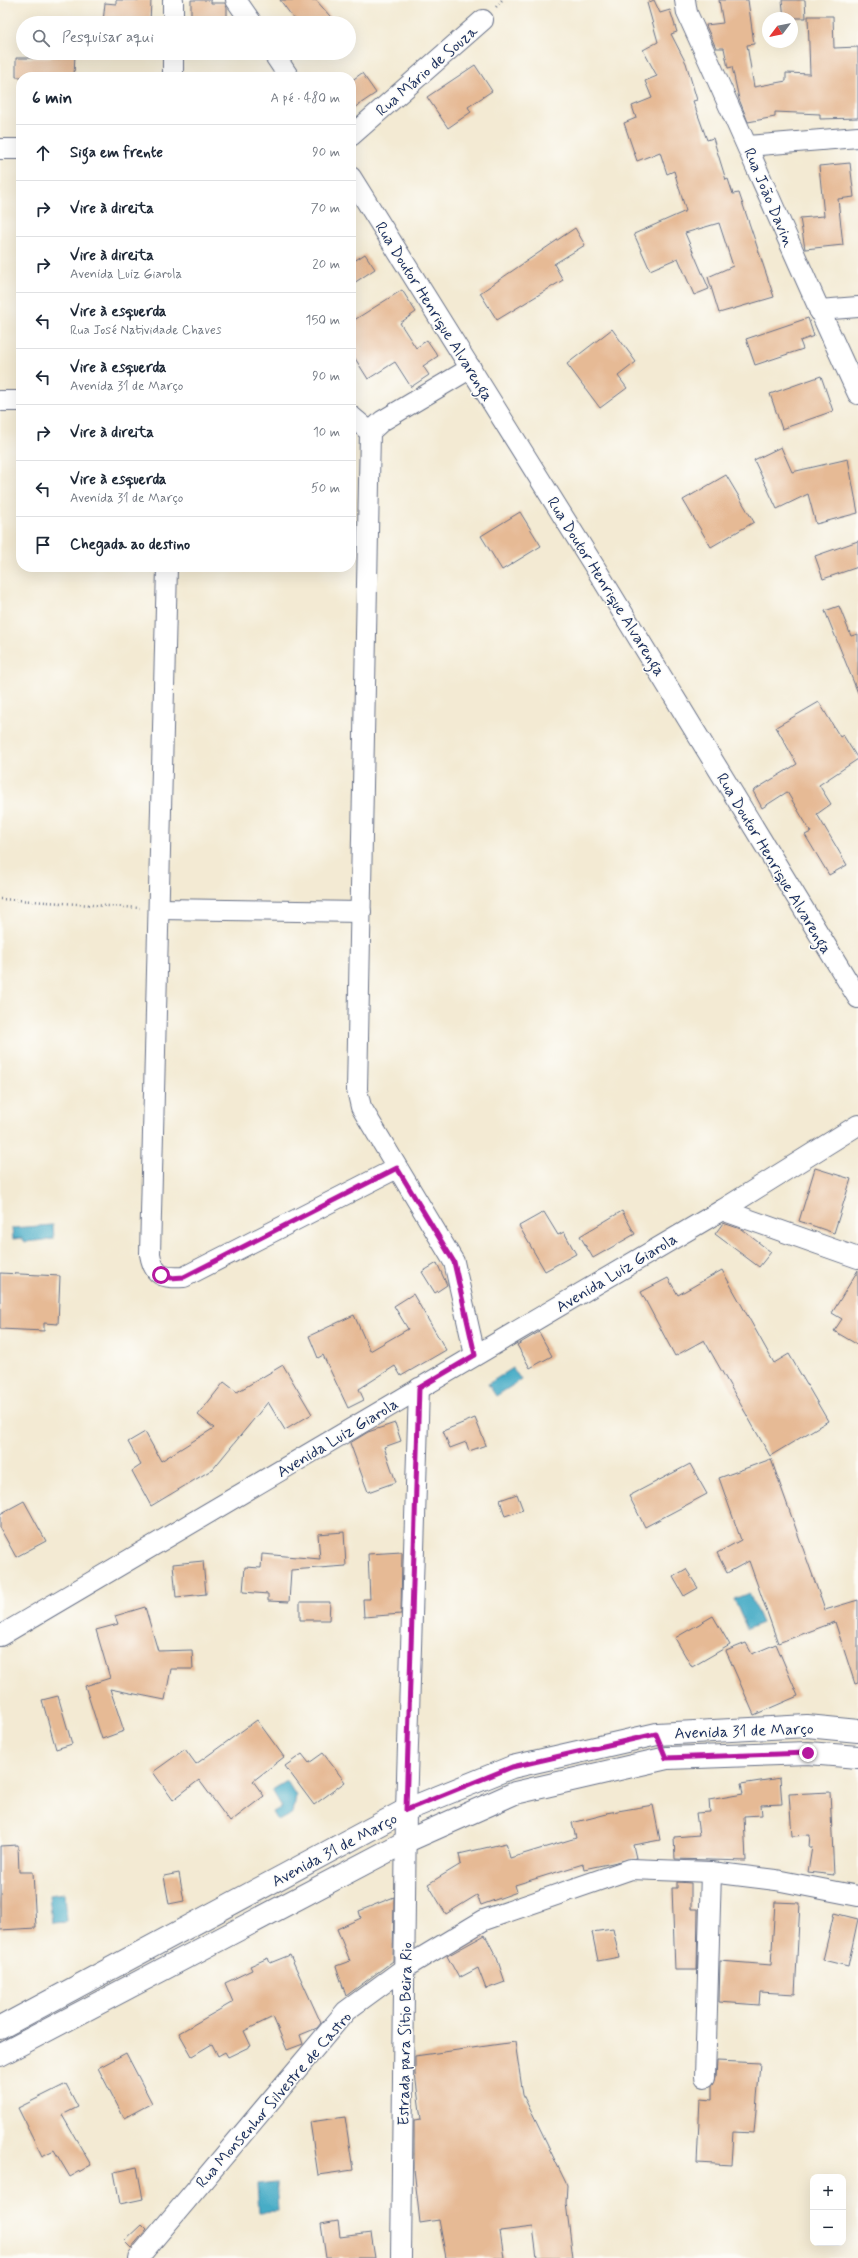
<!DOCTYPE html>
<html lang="pt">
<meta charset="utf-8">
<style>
:root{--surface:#fff;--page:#f2f2f3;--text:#1f2937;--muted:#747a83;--line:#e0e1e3}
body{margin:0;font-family:Mynerve,sans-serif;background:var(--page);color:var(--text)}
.controls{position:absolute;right:12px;bottom:12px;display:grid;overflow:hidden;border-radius:8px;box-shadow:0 4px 16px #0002}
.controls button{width:36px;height:36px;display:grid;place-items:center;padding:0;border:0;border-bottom:1px solid var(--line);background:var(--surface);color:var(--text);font:20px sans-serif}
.compass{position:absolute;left:762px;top:12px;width:36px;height:36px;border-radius:50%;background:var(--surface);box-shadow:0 4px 16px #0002;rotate:238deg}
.stop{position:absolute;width:12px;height:12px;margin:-9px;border:3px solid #b5179e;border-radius:50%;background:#fff}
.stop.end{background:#b5179e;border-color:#fff;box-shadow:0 1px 4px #0008}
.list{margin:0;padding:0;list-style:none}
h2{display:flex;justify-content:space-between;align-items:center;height:52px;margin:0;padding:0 16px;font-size:17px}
h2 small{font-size:13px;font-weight:400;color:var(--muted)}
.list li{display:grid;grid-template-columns:26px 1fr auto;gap:12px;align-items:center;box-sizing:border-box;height:56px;padding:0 16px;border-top:1px solid var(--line)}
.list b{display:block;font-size:15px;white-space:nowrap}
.list p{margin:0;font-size:13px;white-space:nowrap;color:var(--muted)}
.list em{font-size:13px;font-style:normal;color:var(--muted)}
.icon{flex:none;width:22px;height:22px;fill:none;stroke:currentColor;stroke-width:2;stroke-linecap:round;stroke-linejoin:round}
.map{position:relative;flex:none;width:858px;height:2258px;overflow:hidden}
.search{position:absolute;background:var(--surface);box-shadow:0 4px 16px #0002;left:16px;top:16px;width:340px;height:44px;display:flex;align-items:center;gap:10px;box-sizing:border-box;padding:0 14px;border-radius:22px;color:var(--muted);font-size:15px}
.panel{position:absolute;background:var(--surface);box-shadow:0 4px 16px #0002;left:16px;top:72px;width:340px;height:500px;border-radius:16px}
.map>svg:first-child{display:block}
</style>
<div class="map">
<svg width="858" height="2258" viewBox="0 0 858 2258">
<rect width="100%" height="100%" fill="#fdfcf7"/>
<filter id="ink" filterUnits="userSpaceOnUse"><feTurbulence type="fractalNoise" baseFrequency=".025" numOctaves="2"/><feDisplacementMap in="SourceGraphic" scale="8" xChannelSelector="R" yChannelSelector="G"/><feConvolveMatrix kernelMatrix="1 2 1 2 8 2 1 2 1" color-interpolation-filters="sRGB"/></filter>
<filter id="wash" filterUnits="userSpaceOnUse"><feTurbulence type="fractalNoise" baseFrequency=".012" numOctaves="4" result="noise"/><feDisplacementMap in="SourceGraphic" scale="16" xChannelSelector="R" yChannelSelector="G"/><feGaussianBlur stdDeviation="0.9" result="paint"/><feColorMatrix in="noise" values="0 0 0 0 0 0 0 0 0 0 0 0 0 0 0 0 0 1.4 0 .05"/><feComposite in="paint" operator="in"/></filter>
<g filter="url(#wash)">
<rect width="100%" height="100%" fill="#f3ead3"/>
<g fill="#46acc6" stroke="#306e92">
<polygon points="53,1225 54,1239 25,1242 22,1238 13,1239 12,1228"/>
<polygon points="513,1368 521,1380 496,1396 488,1384"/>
<polygon points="749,1593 762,1623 747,1629 734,1599"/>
<polygon points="287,1781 296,1796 293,1813 278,1821 273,1812 282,1807 272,1790"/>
<polygon points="65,1893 67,1922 52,1923 49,1895"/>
<polygon points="276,2182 278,2211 259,2212 257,2184"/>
</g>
<g id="blocks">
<g fill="#e6ba95">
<polygon points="116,0 151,0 150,23 103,22 105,3 116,4"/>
<polygon points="191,0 211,0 211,3 225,3 227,8 227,23 191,23"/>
<polygon points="280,0 316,0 336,23 297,23"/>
<polygon points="654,0 660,13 670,10 677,32 671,34 686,63 697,100 693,101 707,140 713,138 726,180 728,179 733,194 739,193 774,297 719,313 708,277 733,266 719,223 685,233 709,289 694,295 678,258 650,270 634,234 686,211 674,171 667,174 660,152 637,161 624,123 636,118 632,106 652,98 645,81 657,76 643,50 658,42 647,3"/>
<polygon points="719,0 748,0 754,44 747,45 754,87 786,81 786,73 810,74 808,16 833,16 834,48 858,47 858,118 820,119 820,114 775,112 775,117 748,122 739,99 732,67 728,68 724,48 716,48 707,28 706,25 723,23"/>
<polygon points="782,0 805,0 806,18 784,18"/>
<polygon points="52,53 75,53 74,77 16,77 16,58 51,58"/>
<polygon points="475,65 492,91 468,107 471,112 448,128 427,97"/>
<polygon points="362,73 376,93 351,110 351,81"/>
<polygon points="850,163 854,197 838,199 843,245 805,249 800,218 824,216 819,166"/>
<polygon points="575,228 585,245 554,264 563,280 497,320 480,293"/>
<polygon points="365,254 375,269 351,285 351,263"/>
<polygon points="402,290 416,312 400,323 416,348 427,340 438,356 423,366 429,375 411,387 395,362 368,379 351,352 351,322"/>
<polygon points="808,318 814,336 800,341 803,349 755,365 746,339"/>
<polygon points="612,329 636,362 618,376 627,388 600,408 567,364"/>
<polygon points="821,376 833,411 782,429 770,394"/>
<polygon points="781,447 792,472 848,459 858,513 816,524 808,494 777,509 754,460"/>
<polygon points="726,475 754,522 711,547 683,500"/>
<polygon points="520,512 541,546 502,570 481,536"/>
<polygon points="858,541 858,567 823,579 815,556"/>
<polygon points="839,606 851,636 858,634 858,693 825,611"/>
<polygon points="819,702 840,737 843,735 858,759 819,785 831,804 817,814 847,865 829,875 805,835 811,832 787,792 762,808 753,791 797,764 776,727"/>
<polygon points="815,1168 851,1179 834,1233 799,1221"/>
<polygon points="622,1211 635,1234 593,1258 580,1236"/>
<polygon points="544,1212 558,1235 564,1232 576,1254 545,1271 519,1226"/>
<polygon points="723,1223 741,1229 771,1252 759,1267 715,1234"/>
<polygon points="437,1263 447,1285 435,1293 422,1272"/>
<polygon points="722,1270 774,1363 789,1354 828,1421 770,1456 704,1340 675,1356 641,1292 668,1278 678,1295"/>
<polygon points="858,1270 858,1345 834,1331 842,1319 832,1313"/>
<polygon points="0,1273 60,1276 58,1324 44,1323 44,1331 0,1329"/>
<polygon points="413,1294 446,1350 401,1376 395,1366 359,1389 364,1400 348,1408 323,1355 318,1358 309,1336 354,1315 370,1351 408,1329 394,1306"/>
<polygon points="539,1332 552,1356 530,1368 517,1345"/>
<polygon points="283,1365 312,1414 285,1430 268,1402 213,1469 151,1506 132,1471 141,1465 128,1442 145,1432 161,1461 214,1428 198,1415 224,1382 237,1392"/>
<polygon points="475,1418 486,1445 469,1451 466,1442 450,1448 443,1431"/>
<polygon points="395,1423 401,1441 384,1447 396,1482 368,1492 350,1443 368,1432"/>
<polygon points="771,1459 825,1610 858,1600 858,1683 855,1684 835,1622 778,1643 749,1561 727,1573 717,1553 741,1540 719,1478"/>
<polygon points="690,1464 707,1494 645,1527 629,1496"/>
<polygon points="517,1494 523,1510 505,1516 500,1500"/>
<polygon points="24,1501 46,1541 16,1557 0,1528 0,1514"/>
<polygon points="344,1532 346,1566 291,1570 289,1602 268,1601 268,1594 243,1592 245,1567 261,1568 262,1554 320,1559 318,1534"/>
<polygon points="402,1552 401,1614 364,1617 363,1599 370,1599 368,1554"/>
<polygon points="203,1561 206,1594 176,1597 173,1564"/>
<polygon points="686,1569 698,1588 684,1596 673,1577"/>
<polygon points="300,1602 330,1602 329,1620 300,1620"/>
<polygon points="145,1607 158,1651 192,1650 193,1669 171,1669 165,1700 110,1689 124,1731 102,1739 85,1686 110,1678 96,1630 118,1624 115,1616"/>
<polygon points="713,1616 730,1645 692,1667 675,1638"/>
<polygon points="746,1643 752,1654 776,1644 798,1696 754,1715 726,1651"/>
<polygon points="58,1696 72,1744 56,1749 42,1700"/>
<polygon points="257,1720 284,1757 253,1781 264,1796 230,1822 199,1780 173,1800 153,1772 185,1749 196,1764"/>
<polygon points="323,1753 345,1782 314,1805 285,1766 302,1754 309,1763"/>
<polygon points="780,1778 782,1804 761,1805 762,1815 744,1816 746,1861 675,1859 674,1837 699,1835 696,1813 710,1812 709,1800 743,1794 741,1784"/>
<polygon points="830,1792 834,1875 808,1872 812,1847 809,1847 810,1835 792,1836 789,1794"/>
<polygon points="653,1805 660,1840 633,1845 636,1858 584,1869 583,1864 515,1885 517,1892 481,1905 477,1895 446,1914 428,1884 461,1864 459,1854 506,1843 510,1858 576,1838 572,1823 607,1814 606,1813"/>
<polygon points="18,1845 19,1872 33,1872 36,1928 0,1930 0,1846"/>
<polygon points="179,1873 184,1901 169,1904 164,1876"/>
<polygon points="677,1882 691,1883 691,1909 698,1909 697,1970 675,1970 672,1888 677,1888"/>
<polygon points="394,1897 393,1961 346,1996 336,1966 350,1961 337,1929 361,1918 359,1911"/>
<polygon points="775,1902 800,1903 795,1994 760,1992 759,2005 719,2002 720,1961 771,1965"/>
<polygon points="834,1913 858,1919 848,1966 823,1960"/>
<polygon points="613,1929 619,1957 598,1961 592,1932"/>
<polygon points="485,1935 497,1958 505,1982 486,1989 478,1968 459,1978 447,1956"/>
<polygon points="290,1955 321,2023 317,2028 300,2035 303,2044 287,2050 273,2017 244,2031 251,2046 228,2057 225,2052 218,2056 212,2044 192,2056 179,2033 233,2002 225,1983 252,1970 250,1966 268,1958 270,1963"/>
<polygon points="515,2042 523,2095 567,2185 566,2203 573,2258 537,2258 533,2227 500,2231 504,2258 446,2258 439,2220 420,2223 414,2169 414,2120 421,2119 415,2074 415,2056"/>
<polygon points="126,2053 152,2103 124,2118 98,2068"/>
<polygon points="717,2061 760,2063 754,2133 733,2132 731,2165 697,2163 700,2099 712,2100 712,2085 716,2077"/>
<polygon points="66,2084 78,2107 62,2115 91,2165 70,2177 54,2150 42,2156 18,2108"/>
<polygon points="345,2117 353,2170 318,2175 310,2122"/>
<polygon points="137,2167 143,2199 120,2204 114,2172"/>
<polygon points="338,2221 340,2237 371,2233 375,2258 326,2258 321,2224"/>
<polygon points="142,2224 147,2229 131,2248 124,2241"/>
</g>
</g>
</g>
<g filter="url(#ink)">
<use href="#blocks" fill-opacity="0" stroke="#677087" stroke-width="1"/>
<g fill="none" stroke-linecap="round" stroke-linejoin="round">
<defs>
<g id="minor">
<polyline points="236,0 252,23"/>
<path d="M 685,0 L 687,13 C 745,139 799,268 858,394"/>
<polyline points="173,23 173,0"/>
<polyline points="273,53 289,77"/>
<polyline points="173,77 173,53"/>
<polyline points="351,136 483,20"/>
<polyline points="748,146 858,137"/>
<polyline points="0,149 21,149"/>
<polyline points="351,177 596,569 858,998"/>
<polyline points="819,310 858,307"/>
<polyline points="471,368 382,421 370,432 357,1090 361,1107 454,1262 475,1355"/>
<polyline points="0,401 21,401"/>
<polyline points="351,416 370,432"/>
<path d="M 167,567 L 150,1254 C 154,1277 163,1278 184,1277 L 397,1168"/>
<polyline points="159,909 361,912"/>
<polyline points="722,1210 858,1258"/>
<polyline points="0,1636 722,1210 858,1125"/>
<polyline points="705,2077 711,1872"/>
<polyline points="138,2258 346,2011 406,1967 484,1920 631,1869 711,1872 776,1880 858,1896"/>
<polyline points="401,2258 406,1810 419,1388"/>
</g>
<g id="major">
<polyline points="0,2028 406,1810 512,1767 657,1734 807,1726 858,1731"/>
<polyline points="0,2055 407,1841 515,1793 667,1758 808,1753 858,1757"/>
</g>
</defs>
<use href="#minor" stroke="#677087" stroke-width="22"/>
<use href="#major" stroke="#677087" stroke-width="24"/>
<g stroke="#677087" stroke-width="2.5" stroke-dasharray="1 3" stroke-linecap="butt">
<polyline points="496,7 502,0"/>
<polyline points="0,899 140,908"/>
</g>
<use href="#minor" stroke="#fff" stroke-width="20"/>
<use href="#major" stroke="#fff" stroke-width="22"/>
</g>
</g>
<g fill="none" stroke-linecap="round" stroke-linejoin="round" filter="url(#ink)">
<polyline stroke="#b5179e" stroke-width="5" points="161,1275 170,1278 184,1277 397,1168 454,1262 475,1355 419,1388 406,1810 512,1767 656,1734 666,1758 808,1753"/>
</g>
<g text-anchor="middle" stroke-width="3" stroke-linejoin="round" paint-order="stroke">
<g font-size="16" fill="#1b2f5e" stroke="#fdfcf7">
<text transform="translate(426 70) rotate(-41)" y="6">Rua Mário de Souza</text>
<text transform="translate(770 197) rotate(67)" y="6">Rua João Davin</text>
<text transform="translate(435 311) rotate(58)" y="6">Rua Doutor Henrique Alvarenga</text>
<text transform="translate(607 586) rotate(58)" y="6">Rua Doutor Henrique Alvarenga</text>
<text transform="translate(775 863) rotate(59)" y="6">Rua Doutor Henrique Alvarenga</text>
<text transform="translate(616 1272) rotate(-31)" y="6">Avenida Luiz Giarola</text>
<text transform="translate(337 1437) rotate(-31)" y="6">Avenida Luiz Giarola</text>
<text transform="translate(744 1730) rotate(-2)" y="6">Avenida 31 de Março</text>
<text transform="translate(334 1849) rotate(-28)" y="6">Avenida 31 de Março</text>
<text transform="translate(404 2034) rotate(-89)" y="6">Estrada para Sítio Beira Rio</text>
<text transform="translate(273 2099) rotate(-49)" y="6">Rua Monsenhor Silvestre de Castro</text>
</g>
</g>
</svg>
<div class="controls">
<button>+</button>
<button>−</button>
</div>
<svg class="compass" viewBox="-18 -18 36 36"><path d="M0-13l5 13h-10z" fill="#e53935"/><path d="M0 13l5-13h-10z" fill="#747a83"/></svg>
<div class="stop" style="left:161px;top:1275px"></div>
<div class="stop end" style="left:808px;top:1753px"></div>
<div class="search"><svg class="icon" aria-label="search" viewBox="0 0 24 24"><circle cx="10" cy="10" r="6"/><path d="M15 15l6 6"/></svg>Pesquisar aqui</div>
<section class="panel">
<h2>6 min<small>A pé · 480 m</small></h2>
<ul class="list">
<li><svg class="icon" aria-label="ahead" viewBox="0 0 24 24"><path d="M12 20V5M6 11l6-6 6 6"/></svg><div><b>Siga em frente</b></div><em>90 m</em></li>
<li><svg class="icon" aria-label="right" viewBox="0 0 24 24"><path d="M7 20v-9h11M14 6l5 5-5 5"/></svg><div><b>Vire à direita</b></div><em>70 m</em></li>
<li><svg class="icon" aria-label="right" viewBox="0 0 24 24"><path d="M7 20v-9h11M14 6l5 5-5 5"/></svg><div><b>Vire à direita</b><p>Avenida Luiz Giarola</p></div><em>20 m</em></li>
<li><svg class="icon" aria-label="left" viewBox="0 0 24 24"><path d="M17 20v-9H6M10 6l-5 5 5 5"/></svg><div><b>Vire à esquerda</b><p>Rua José Natividade Chaves</p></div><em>150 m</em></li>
<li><svg class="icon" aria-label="left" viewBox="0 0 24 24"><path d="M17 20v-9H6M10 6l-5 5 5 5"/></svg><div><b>Vire à esquerda</b><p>Avenida 31 de Março</p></div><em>90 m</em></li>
<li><svg class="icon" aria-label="right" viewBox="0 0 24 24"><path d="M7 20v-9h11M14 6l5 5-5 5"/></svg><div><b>Vire à direita</b></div><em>10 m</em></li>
<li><svg class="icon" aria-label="left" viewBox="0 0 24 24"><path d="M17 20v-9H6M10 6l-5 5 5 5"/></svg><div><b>Vire à esquerda</b><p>Avenida 31 de Março</p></div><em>50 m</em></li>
<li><svg class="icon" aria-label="arrive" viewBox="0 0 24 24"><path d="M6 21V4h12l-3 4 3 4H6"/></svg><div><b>Chegada ao destino</b></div></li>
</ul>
</section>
</div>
